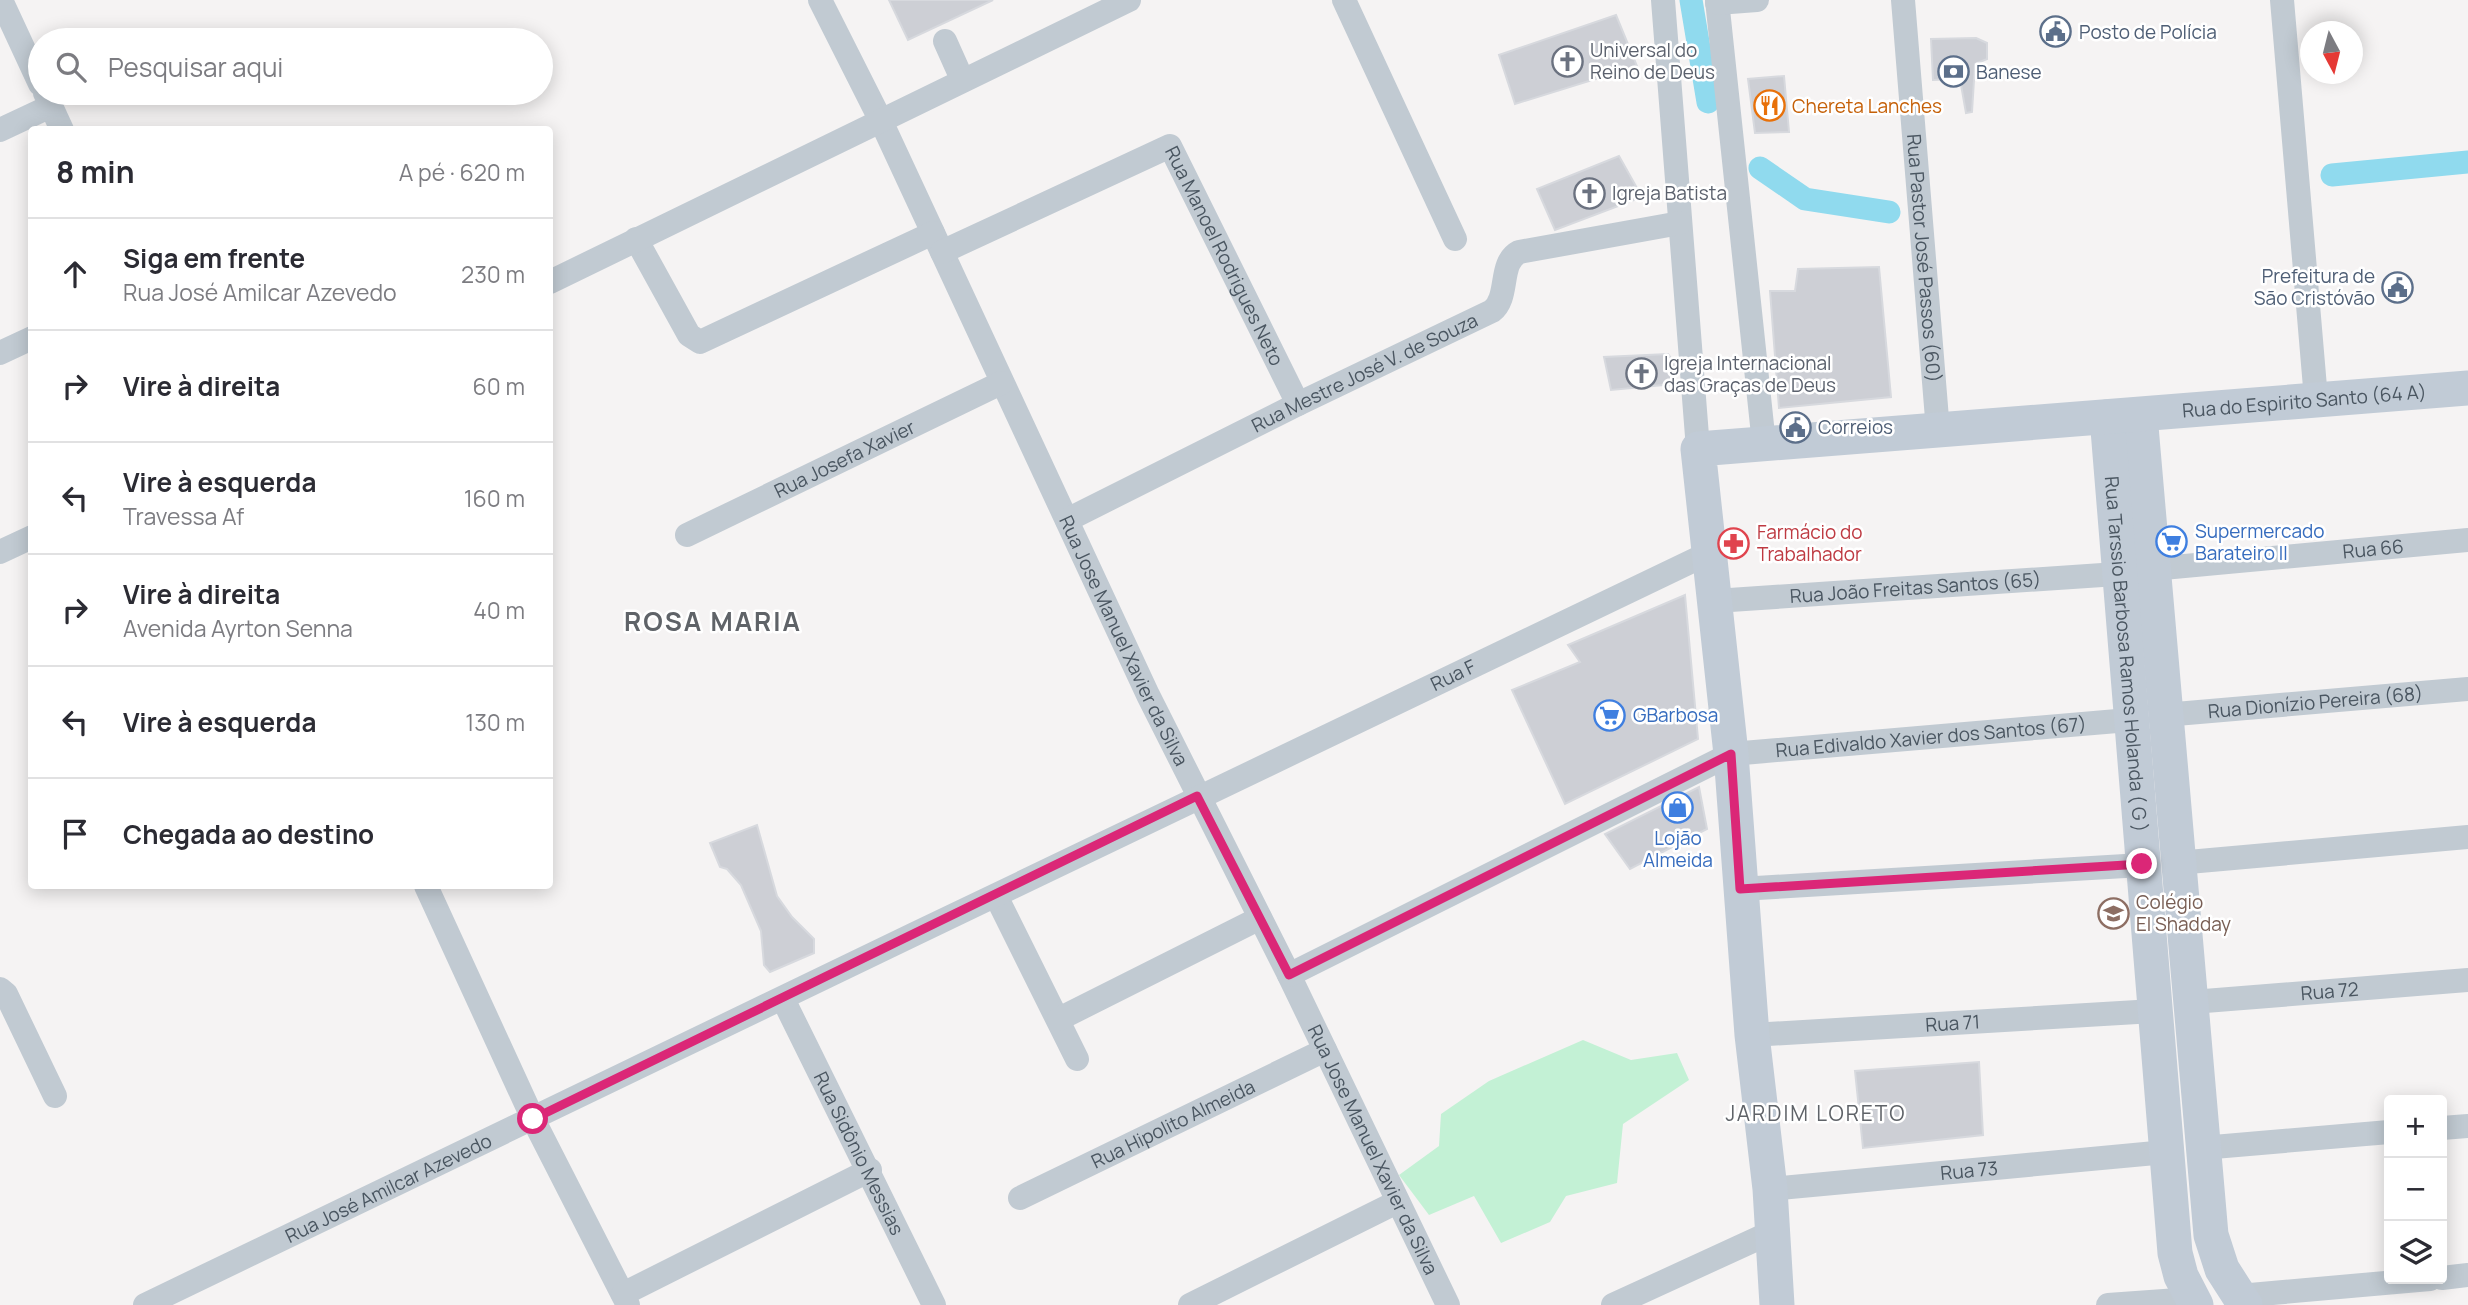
<!DOCTYPE html>
<html lang="pt">
<meta charset="utf-8">
<style>
:root{--surface:#fff;--page:#f7f7f7;--text:#2b2b33;--muted:#7c7c81;--line:#e1e1e2}
body{margin:0;font-family:Manrope,sans-serif;background:var(--page);color:var(--text)}
.controls{position:absolute;right:21px;bottom:21px;display:grid;overflow:hidden;border-radius:7px;box-shadow:0 4px 18px #0003}
.controls button{width:63px;height:63px;display:grid;place-items:center;padding:0;border:0;border-bottom:2px solid var(--line);background:var(--surface);color:var(--text);font:35px sans-serif}
.compass{position:absolute;left:2300px;top:21px;width:63px;height:63px;border-radius:50%;background:var(--surface);box-shadow:0 4px 18px #0003;rotate:173deg}
.stop{position:absolute;width:21px;height:21px;margin:-16px;border:5px solid #db2777;border-radius:50%;background:#fff}
.stop.end{background:#db2777;border-color:#fff;box-shadow:0 2px 7px #0008}
.list{margin:0;padding:0;list-style:none}
h2{display:flex;justify-content:space-between;align-items:center;height:91px;margin:0;padding:0 28px;font-size:30px}
h2 small{font-size:23px;font-weight:400;color:var(--muted)}
.list li{display:grid;grid-template-columns:46px 1fr auto;gap:21px;align-items:center;box-sizing:border-box;height:112px;padding:0 28px;border-top:2px solid var(--line)}
.list b{display:block;font-size:26px;white-space:nowrap}
.list p{margin:0;font-size:23px;white-space:nowrap;color:var(--muted)}
.list em{font-size:23px;font-style:normal;color:var(--muted)}
.icon{flex:none;width:38px;height:38px;fill:none;stroke:currentColor;stroke-width:2;stroke-linecap:round;stroke-linejoin:round}
.map{position:relative;flex:none;width:2468px;height:1305px;overflow:hidden}
.search{position:absolute;background:var(--surface);box-shadow:0 4px 18px #0003;left:28px;top:28px;width:525px;height:77px;display:flex;align-items:center;gap:18px;box-sizing:border-box;padding:0 24px;border-radius:38px;color:var(--muted);font-size:26px}
.panel{position:absolute;background:var(--surface);box-shadow:0 4px 18px #0003;left:28px;top:126px;width:525px;height:763px;border-radius:7px}
.map>svg:first-child{display:block}
</style>
<div class="map">
<svg width="2468" height="1305" viewBox="0 0 2468 1305">
<rect width="100%" height="100%" fill="#f5f3f3"/>
<polygon fill="#c3f1d5" points="1583,1040 1631,1060 1677,1053 1689,1080 1623,1124 1617,1183 1566,1196 1550,1222 1501,1243 1474,1196 1429,1215 1399,1175 1439,1146 1441,1114 1489,1081"/>
<g fill="none" stroke-linecap="round" stroke-linejoin="round">
<g stroke="#90daee" stroke-width="23">
<polyline points="1691,0 1708,102"/>
<polyline points="1760,168 1805,199 1889,212"/>
<polyline points="2332,175 2468,162"/>
</g>
</g>
<g fill="#cdcfd5" stroke="#d7d9de" stroke-width="2">
<polygon points="889,0 993,0 908,40"/>
<polygon points="1616,15 1637,66 1515,104 1499,55"/>
<polygon points="1976,38 1987,43 1987,59 1975,64 1972,112 1966,113 1960,79 1933,80 1931,39"/>
<polygon points="1784,76 1789,132 1755,133 1748,79"/>
<polygon points="1619,156 1642,197 1555,230 1537,189"/>
<polygon points="1879,267 1891,397 1779,408 1770,291 1795,291 1798,269"/>
<polygon points="1668,354 1676,365 1674,384 1611,390 1604,357"/>
<polygon points="1685,595 1698,739 1565,804 1512,690 1580,662 1568,645"/>
<polygon points="1699,787 1707,829 1630,869 1605,834"/>
<polygon points="757,825 777,896 792,917 814,939 814,953 770,972 764,965 761,931 741,885 727,869 720,867 710,843"/>
<polygon points="1979,1062 1983,1135 1863,1148 1855,1071"/>
</g>
<g fill="none" stroke-linecap="round" stroke-linejoin="round">
<g stroke="#c1cad2" stroke-width="24">
<polyline points="1,0 40,84"/>
<path id="s1" d="M 820,0 L 881,121 L 1148,695 L 1289,975 L 1448,1305"/>
<polyline points="1344,0 1455,239"/>
<polyline points="1663,0 1698,449"/>
<polyline points="1717,0 1764,444"/>
<path id="s2" d="M 1903,0 L 1938,431"/>
<polyline points="2282,0 2316,399"/>
<polyline points="1717,3 1757,0"/>
<polyline points="945,41 962,79"/>
<polyline points="45,93 62,130"/>
<polyline points="0,130 51,106"/>
<polyline points="636,239 689,335 700,342 933,233"/>
<path id="s3" d="M 942,252 L 1170,146 L 1298,404"/>
<polyline points="550,282 1129,0"/>
<polyline points="0,353 32,338"/>
<path id="s4" d="M 1067,520 L 1298,404 L 1492,311 C 1510,297 1498,263 1519,252 L 1680,223"/>
<path id="s5" d="M 687,535 L 1001,383"/>
<polyline points="0,552 32,537"/>
<path id="s6" d="M 2152,569 L 2468,540"/>
<path id="s7" d="M 1715,601 L 2117,574"/>
<path id="s8" d="M 2164,715 L 2468,689"/>
<polyline points="2177,863 2468,837"/>
<polyline points="426,886 533,1119 628,1305"/>
<polyline points="1740,889 2142,865"/>
<polyline points="996,896 1077,1059"/>
<path id="s9" d="M 1289,975 L 1731,754 L 2129,720"/>
<polyline points="0,989 6,994 55,1096"/>
<path id="s10" d="M 783,999 L 934,1305"/>
<path id="s11" d="M 2192,1002 L 2468,980"/>
<polyline points="1059,1019 1260,918"/>
<path id="s12" d="M 1752,1035 L 2154,1011"/>
<polyline points="2442,1128 2468,1126"/>
<polyline points="2202,1148 2389,1132"/>
<path id="s13" d="M 1770,1189 L 2166,1152"/>
<path id="s14" d="M 1020,1198 L 1325,1050"/>
<polyline points="2442,1278 2468,1275"/>
<polyline points="623,1294 870,1170"/>
<polyline points="2239,1296 2430,1279"/>
<path id="s15" d="M 145,1305 C 667,1055 1186,801 1709,553"/>
<polyline points="1190,1305 1397,1202"/>
<polyline points="1613,1305 1772,1232"/>
<polyline points="2108,1305 2192,1299"/>
</g>
<g stroke="#c1cbd6" stroke-width="35">
<polyline points="2140,415 2211,1235 2222,1269 2245,1305"/>
<path id="s16" d="M 2107,417 L 2175,1253 L 2181,1276 L 2196,1305"/>
<path id="s17" d="M 1777,1305 L 1770,1189 L 1752,1035 L 1731,754 L 1698,449 L 2468,388"/>
</g>
</g>
<g fill="none" stroke-linecap="round" stroke-linejoin="round">
<polyline stroke="#db2777" stroke-width="9" points="533,1119 1197,796 1289,975 1731,754 1740,889 2142,864"/>
</g>
<defs>
<symbol id="civic-ring" viewBox="-11 -11 22 22"><circle r="9.5" fill="#fff" stroke="#5c6f8a" stroke-width="1.5"/><path d="M-.6-6.5H3V-4.5H.6V-3L4-1V1h2V6H-6V1h2V-1L-.6-3ZM-1.2 2.5V6h2.4V2.5Z" fill="#5c6f8a"/></symbol>
<symbol id="church-ring" viewBox="-11 -11 22 22"><circle r="9.5" fill="#fff" stroke="#6b7280" stroke-width="1.5"/><path d="M-1.2-6h2.4v3.5h3.3v2.4h-3.3V6h-2.4V-.1h-3.3v-2.4h3.3Z" fill="#6b7280"/></symbol>
<symbol id="bank-ring" viewBox="-11 -11 22 22"><circle r="9.5" fill="#fff" stroke="#5c6f8a" stroke-width="1.5"/><path d="M-6-4H6V4H-6ZM0-2.3a2.3 2.3 0 1 0 0 4.6a2.3 2.3 0 1 0 0-4.6Z" fill="#5c6f8a"/></symbol>
<symbol id="restaurant-ring" viewBox="-11 -11 22 22"><circle r="9.5" fill="#fff" stroke="#e8710a" stroke-width="1.5"/><path d="M-5-6h1v4h1v-4h1v4h1v-4h1v5L-1.5 .5V6h-2V.5L-5-1ZM5-6V6H3V1.5H1.5Q1.5-4 5-6Z" fill="#e8710a"/></symbol>
<symbol id="supermarket-ring" viewBox="-11 -11 22 22"><circle r="9.5" fill="#fff" stroke="#3f7fe0" stroke-width="1.5"/><path d="M-6-5.5h2.5l.6 2H6L4.5 2H-2.5L-4.4-4H-6ZM-1.5 3.2a1.3 1.3 0 1 0 .1 0ZM3 3.2a1.3 1.3 0 1 0 .1 0Z" fill="#3f7fe0"/></symbol>
<symbol id="pharmacy-ring" viewBox="-11 -11 22 22"><circle r="9.5" fill="#fff" stroke="#e0444e" stroke-width="1.5"/><path d="M-2-6h4v4h4v4h-4v4h-4v-4h-4v-4h4Z" fill="#e0444e"/></symbol>
<symbol id="shop-ring" viewBox="-11 -11 22 22"><circle r="9.5" fill="#fff" stroke="#3f7fe0" stroke-width="1.5"/><path d="M-5-2.5h2.3a2.7 3.5 0 0 1 5.4 0H5L5.5 6h-11ZM-1.5-2.5h3a1.5 2.3 0 0 0-3 0Z" fill="#3f7fe0"/></symbol>
<symbol id="school-ring" viewBox="-11 -11 22 22"><circle r="9.5" fill="#fff" stroke="#8d6e63" stroke-width="1.5"/><path d="M0-5L7-2L0 1L-7-2ZM-4 1L0 2.5L4 1V4Q0 6-4 4Z" fill="#8d6e63"/></symbol>
</defs>
<g fill-rule="evenodd">
<use href="#civic-ring" x="2038" y="14" width="35" height="35"/>
<use href="#church-ring" x="1550" y="44" width="35" height="35"/>
<use href="#bank-ring" x="1936" y="54" width="35" height="35"/>
<use href="#restaurant-ring" x="1752" y="88" width="35" height="35"/>
<use href="#church-ring" x="1572" y="176" width="35" height="35"/>
<use href="#civic-ring" x="2380" y="270" width="35" height="35"/>
<use href="#church-ring" x="1624" y="356" width="35" height="35"/>
<use href="#civic-ring" x="1778" y="410" width="35" height="35"/>
<use href="#supermarket-ring" x="2154" y="524" width="35" height="35"/>
<use href="#pharmacy-ring" x="1716" y="526" width="35" height="35"/>
<use href="#supermarket-ring" x="1592" y="698" width="35" height="35"/>
<use href="#shop-ring" x="1660" y="790" width="35" height="35"/>
<use href="#school-ring" x="2096" y="896" width="35" height="35"/>
</g>
<g text-anchor="middle" stroke-width="5" stroke-linejoin="round" paint-order="stroke">
<g font-size="19" fill="#4e5e75" stroke="#fff" text-anchor="start">
<text x="2079" y="39">Posto de Polícia</text>
<text x="1976" y="79">Banese</text>
<text x="2375" y="283" text-anchor="end">Prefeitura de<tspan x="2375" dy="22">São Cristóvão</tspan></text>
<text x="1818" y="434">Correios</text>
</g>
<g font-size="19" fill="#5b616d" stroke="#fff" text-anchor="start">
<text x="1590" y="57">Universal do<tspan x="1590" dy="22">Reino de Deus</tspan></text>
<text x="1612" y="200">Igreja Batista</text>
<text x="1664" y="370">Igreja Internacional<tspan x="1664" dy="22">das Graças de Deus</tspan></text>
</g>
<g font-size="19" fill="#c56008" stroke="#fff" text-anchor="start">
<text x="1792" y="113">Chereta Lanches</text>
</g>
<g font-size="19" fill="#4a5661" stroke="#fff">
<text dy="7" stroke="none"><textPath href="#s2" startOffset="259">Rua Pastor José Passos (60)</textPath></text>
<text dy="7" stroke="none"><textPath href="#s3" startOffset="374">Rua Manoel Rodrigues Neto</textPath></text>
<text dy="7" stroke="none"><textPath href="#s4" startOffset="332">Rua Mestre José V. de Souza</textPath></text>
<text dy="7" stroke="none"><textPath href="#s17" startOffset="1468">Rua do Espirito Santo (64 A)</textPath></text>
<text dy="7" stroke="none"><textPath href="#s5" startOffset="175">Rua Josefa Xavier</textPath></text>
<text dy="7" stroke="none"><textPath href="#s6" startOffset="222">Rua 66</textPath></text>
<text dy="7" stroke="none"><textPath href="#s7" startOffset="201">Rua João Freitas Santos (65)</textPath></text>
<text dy="7" stroke="none"><textPath href="#s1" startOffset="709">Rua Jose Manuel Xavier da Silva</textPath></text>
<text dy="7" stroke="none"><textPath href="#s16" startOffset="238">Rua Tarssio Barbosa Ramos Holanda ( G )</textPath></text>
<text dy="7" stroke="none"><textPath href="#s15" startOffset="1452">Rua F</textPath></text>
<text dy="7" stroke="none"><textPath href="#s8" startOffset="152">Rua Dionízio Pereira (68)</textPath></text>
<text dy="7" stroke="none"><textPath href="#s9" startOffset="695">Rua Edivaldo Xavier dos Santos (67)</textPath></text>
<text dy="7" stroke="none"><textPath href="#s11" startOffset="138">Rua 72</textPath></text>
<text dy="7" stroke="none"><textPath href="#s12" startOffset="201">Rua 71</textPath></text>
<text dy="7" stroke="none"><textPath href="#s14" startOffset="170">Rua Hipolito Almeida</textPath></text>
<text dy="7" stroke="none"><textPath href="#s1" startOffset="1276">Rua Jose Manuel Xavier da Silva</textPath></text>
<text dy="7" stroke="none"><textPath href="#s10" startOffset="172">Rua Sidônio Messias</textPath></text>
<text dy="7" stroke="none"><textPath href="#s13" startOffset="200">Rua 73</textPath></text>
<text dy="7" stroke="none"><textPath href="#s15" startOffset="270">Rua José Amilcar Azevedo</textPath></text>
</g>
<g font-size="19" fill="#366cbe" stroke="#fff" text-anchor="start">
<text x="2195" y="538">Supermercado<tspan x="2195" dy="22">Barateiro II</tspan></text>
<text x="1633" y="722">GBarbosa</text>
<text x="1678" y="845" text-anchor="middle">Lojão<tspan x="1678" dy="22">Almeida</tspan></text>
</g>
<g font-size="19" fill="#be3a42" stroke="#fff" text-anchor="start">
<text x="1757" y="539">Farmácio do<tspan x="1757" dy="22">Trabalhador</tspan></text>
</g>
<g font-size="19" fill="#785e54" stroke="#fff" text-anchor="start">
<text x="2136" y="909">Colégio<tspan x="2136" dy="22">El Shadday</tspan></text>
</g>
<g font-size="21" letter-spacing="2" fill="#5f6368" stroke="#fff">
<text x="1816" y="1121">JARDIM LORETO</text>
</g>
<g font-size="26" font-weight="bold" letter-spacing="2" fill="#5f6368" stroke="#fff">
<text x="713" y="631">ROSA MARIA</text>
</g>
</g>
</svg>
<div class="controls">
<button>+</button>
<button>−</button>
<button><svg class="icon" aria-label="layers" viewBox="0 0 24 24"><path d="M12 4l9 5-9 5-9-5zM3 14l9 5 9-5"/></svg></button>
</div>
<svg class="compass" viewBox="-18 -18 36 36"><path d="M0-13l5 13h-10z" fill="#e53935"/><path d="M0 13l5-13h-10z" fill="#7c7c81"/></svg>
<div class="stop" style="left:533px;top:1119px"></div>
<div class="stop end" style="left:2142px;top:864px"></div>
<div class="search"><svg class="icon" aria-label="search" viewBox="0 0 24 24"><circle cx="10" cy="10" r="6"/><path d="M15 15l6 6"/></svg>Pesquisar aqui</div>
<section class="panel">
<h2>8 min<small>A pé · 620 m</small></h2>
<ul class="list">
<li><svg class="icon" aria-label="ahead" viewBox="0 0 24 24"><path d="M12 20V5M6 11l6-6 6 6"/></svg><div><b>Siga em frente</b><p>Rua José Amilcar Azevedo</p></div><em>230 m</em></li>
<li><svg class="icon" aria-label="right" viewBox="0 0 24 24"><path d="M7 20v-9h11M14 6l5 5-5 5"/></svg><div><b>Vire à direita</b></div><em>60 m</em></li>
<li><svg class="icon" aria-label="left" viewBox="0 0 24 24"><path d="M17 20v-9H6M10 6l-5 5 5 5"/></svg><div><b>Vire à esquerda</b><p>Travessa Af</p></div><em>160 m</em></li>
<li><svg class="icon" aria-label="right" viewBox="0 0 24 24"><path d="M7 20v-9h11M14 6l5 5-5 5"/></svg><div><b>Vire à direita</b><p>Avenida Ayrton Senna</p></div><em>40 m</em></li>
<li><svg class="icon" aria-label="left" viewBox="0 0 24 24"><path d="M17 20v-9H6M10 6l-5 5 5 5"/></svg><div><b>Vire à esquerda</b></div><em>130 m</em></li>
<li><svg class="icon" aria-label="arrive" viewBox="0 0 24 24"><path d="M6 21V4h12l-3 4 3 4H6"/></svg><div><b>Chegada ao destino</b></div></li>
</ul>
</section>
</div>
